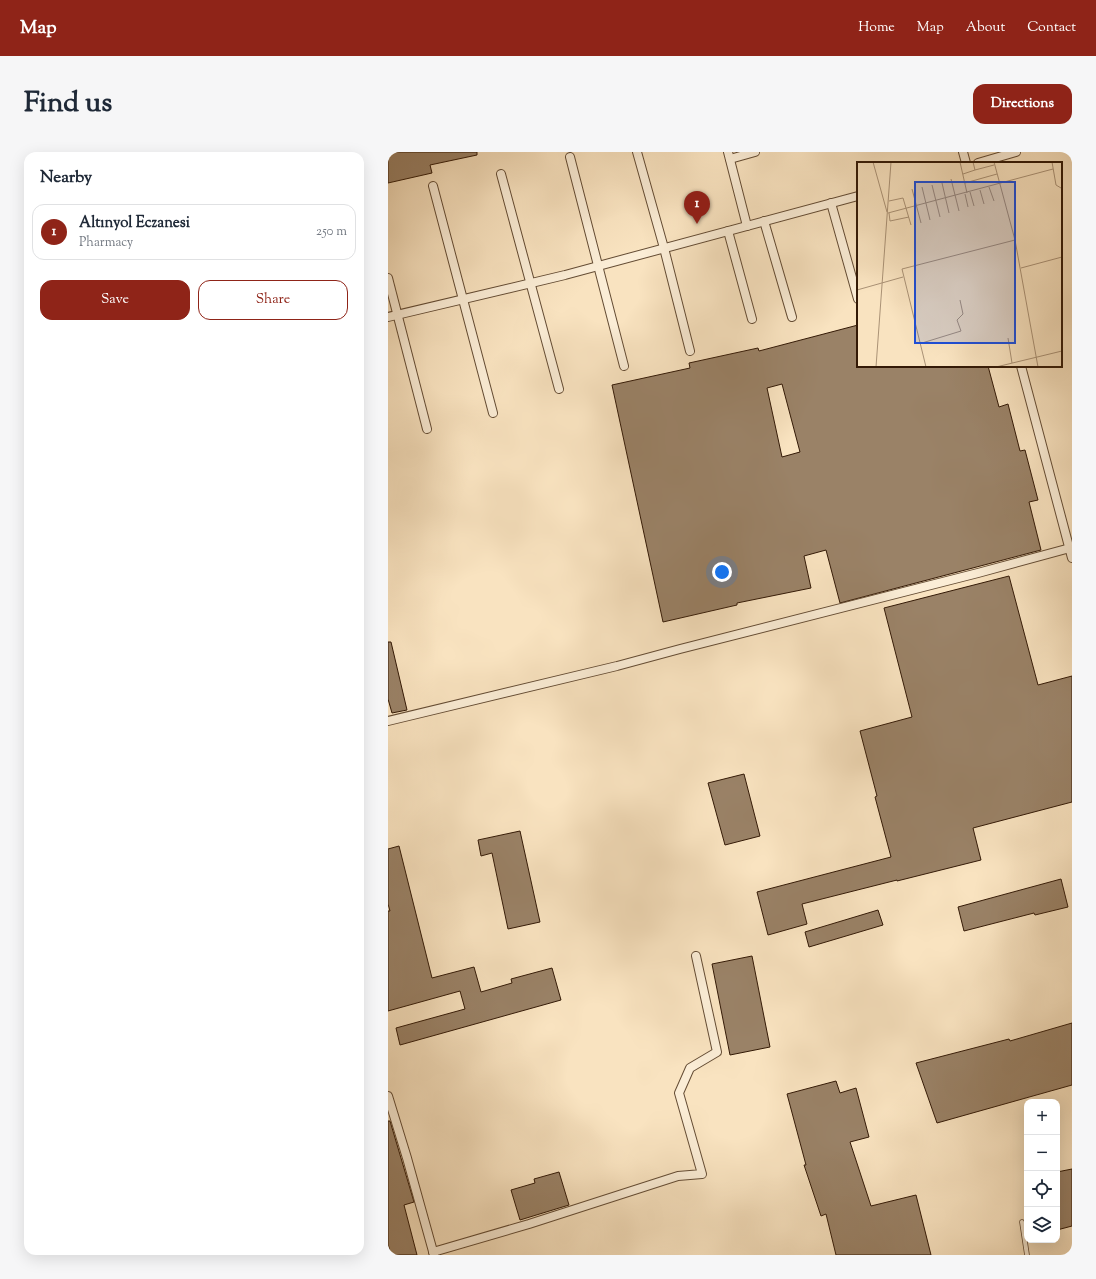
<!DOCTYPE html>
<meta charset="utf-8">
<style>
:root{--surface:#fff;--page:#f6f6f7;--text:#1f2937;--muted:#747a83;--line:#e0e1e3;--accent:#8f2418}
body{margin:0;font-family:"Sorts Mill Goudy",serif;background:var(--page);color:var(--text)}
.controls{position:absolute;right:12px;bottom:12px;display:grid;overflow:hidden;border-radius:8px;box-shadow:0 4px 16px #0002}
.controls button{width:36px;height:36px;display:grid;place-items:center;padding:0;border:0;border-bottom:1px solid var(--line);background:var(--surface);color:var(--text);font:20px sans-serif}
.you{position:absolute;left:334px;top:420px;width:14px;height:14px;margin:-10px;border:3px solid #fff;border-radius:50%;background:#1a73e8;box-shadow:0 0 0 6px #1a73e833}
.badge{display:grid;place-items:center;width:26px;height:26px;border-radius:50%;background:var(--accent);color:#fff;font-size:13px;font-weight:700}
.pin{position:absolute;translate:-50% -33px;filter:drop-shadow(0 1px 2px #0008)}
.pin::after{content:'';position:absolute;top:21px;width:14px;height:12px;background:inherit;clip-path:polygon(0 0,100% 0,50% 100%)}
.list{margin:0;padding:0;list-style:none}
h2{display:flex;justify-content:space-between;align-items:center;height:52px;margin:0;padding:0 16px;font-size:17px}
h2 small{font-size:13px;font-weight:400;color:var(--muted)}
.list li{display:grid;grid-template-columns:26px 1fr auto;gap:12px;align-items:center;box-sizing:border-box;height:56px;margin:0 8px 8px;padding:0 8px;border:1px solid var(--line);border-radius:12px}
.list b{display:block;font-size:15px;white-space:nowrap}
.list p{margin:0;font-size:13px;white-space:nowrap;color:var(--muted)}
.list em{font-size:13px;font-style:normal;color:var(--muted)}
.actions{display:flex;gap:8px;padding:12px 16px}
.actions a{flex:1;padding:9px 0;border:1px solid var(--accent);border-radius:12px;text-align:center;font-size:14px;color:var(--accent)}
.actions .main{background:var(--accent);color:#fff}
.icon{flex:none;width:22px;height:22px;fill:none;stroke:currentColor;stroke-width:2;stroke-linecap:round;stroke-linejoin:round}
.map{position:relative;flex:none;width:684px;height:1103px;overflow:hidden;border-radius:12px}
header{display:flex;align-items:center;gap:24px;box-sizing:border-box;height:56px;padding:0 20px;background:var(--accent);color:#fff}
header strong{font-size:19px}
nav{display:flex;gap:22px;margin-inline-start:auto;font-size:14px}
.intro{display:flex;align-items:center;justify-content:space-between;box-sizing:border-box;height:96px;padding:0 24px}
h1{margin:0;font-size:28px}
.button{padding:10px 18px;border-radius:12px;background:var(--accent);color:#fff;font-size:14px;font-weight:700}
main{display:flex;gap:24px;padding:0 24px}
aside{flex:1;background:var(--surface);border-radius:12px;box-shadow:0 4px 16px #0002}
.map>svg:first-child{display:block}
</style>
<header>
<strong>Map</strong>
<nav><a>Home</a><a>Map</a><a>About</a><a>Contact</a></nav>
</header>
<div class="intro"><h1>Find us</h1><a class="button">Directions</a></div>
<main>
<aside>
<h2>Nearby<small></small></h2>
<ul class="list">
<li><span class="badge">1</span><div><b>Altınyol Eczanesi</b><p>Pharmacy</p></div><em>250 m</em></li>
</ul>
<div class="actions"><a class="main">Save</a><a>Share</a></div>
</aside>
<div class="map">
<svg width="684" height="1103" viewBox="0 0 684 1103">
<rect width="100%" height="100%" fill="#f9e3c0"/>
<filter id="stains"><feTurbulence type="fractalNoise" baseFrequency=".005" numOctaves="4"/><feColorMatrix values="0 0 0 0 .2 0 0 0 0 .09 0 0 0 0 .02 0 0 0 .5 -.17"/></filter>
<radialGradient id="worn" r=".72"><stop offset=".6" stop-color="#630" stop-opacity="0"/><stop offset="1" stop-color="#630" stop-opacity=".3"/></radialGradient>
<g fill="#9a8267" stroke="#331906" fill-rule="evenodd">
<polygon points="0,0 89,0 89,3 42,13 44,21 0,31"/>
<path d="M 470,173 L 470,214 L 600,214 L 611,255 L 620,252 L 632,299 L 637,298 L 650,348 L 641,350 L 653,398 L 452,451 L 438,398 L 416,404 L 423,436 L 349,451 L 349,453 L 275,470 L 224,233 L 302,216 L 301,211 L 370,196 L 371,199 ZM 394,232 L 412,300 L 394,305 L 379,236 Z"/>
<polygon points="621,424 650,533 684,524 684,650 585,676 593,708 509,729 509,728 414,752 419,772 380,783 369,740 503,705 487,645 489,644 472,579 524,565 496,456"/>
<polygon points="0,490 3,490 19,558 4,561 0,547"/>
<polygon points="356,622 372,684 337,693 320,631"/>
<polygon points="132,679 152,770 120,777 104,701 93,704 90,688"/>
<polygon points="11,694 44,826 86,815 93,840 124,831 123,827 164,816 173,848 12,893 8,876 77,857 72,839 0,859 0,759 2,759 0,752 0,697"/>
<polygon points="673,727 680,755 647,763 646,761 576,779 570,755"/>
<polygon points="490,758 495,773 421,795 417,780"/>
<polygon points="364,804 382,895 342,903 324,812"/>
<polygon points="684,871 684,933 549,971 528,911 621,887 622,889"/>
<polygon points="448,929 452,941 468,936 481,985 462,990 483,1054 528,1043 543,1103 448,1103 438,1062 433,1064 416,1013 418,1013 399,942"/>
<polygon points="0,969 2,969 26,1050 16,1053 29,1103 3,1103 0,1092"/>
<polygon points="684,1017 684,1074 669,1078 669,1020"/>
<polygon points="171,1020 181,1053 132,1068 123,1038 147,1031 146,1027"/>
</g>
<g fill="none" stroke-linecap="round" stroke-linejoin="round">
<defs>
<polyline id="lane" points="634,1070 639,1103"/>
<g id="street">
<polyline points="249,0 276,96 302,199"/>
<polyline points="340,0 359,74"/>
<polyline points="575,0 578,11"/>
<polyline points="182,5 236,214"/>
<polyline points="342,7 367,0"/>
<polyline points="590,11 628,0"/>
<polyline points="113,22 171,237"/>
<polyline points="45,34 105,261"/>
<polyline points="443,51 470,147"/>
<polyline points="376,69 404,165"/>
<polyline points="340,79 364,167"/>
<polyline points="0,126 39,277"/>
<polyline points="0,165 177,123 470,44"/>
<polyline points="633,214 684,406"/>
<polyline points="0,569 229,514 292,497 590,421 682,396"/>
<polyline points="0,944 19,1006 46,1103"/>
<polyline points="45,1100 141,1072 290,1024 314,1022 291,941 302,916 329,900 308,804"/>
</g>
</defs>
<use href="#lane" stroke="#644c34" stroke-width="5.5"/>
<use href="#street" stroke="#644c34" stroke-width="10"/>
<use href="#lane" stroke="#fbedd6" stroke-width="4"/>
<use href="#street" stroke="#fbedd6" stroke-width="8"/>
</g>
<g transform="translate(469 10)">
<rect width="205" height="205" fill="#f9e3c0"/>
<path fill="none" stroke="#aa9276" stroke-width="1" d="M 16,0 L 30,50M 103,0 L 110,31M 137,0 L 158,78 L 181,205M 195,0 L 199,23 L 204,26M 118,8 L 137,3M 106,12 L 118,8 L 116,0M 94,17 L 102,49M 85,21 L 92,51M 108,21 L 140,12M 75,23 L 83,55M 65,25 L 73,58M 132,25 L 137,39M 55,27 L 64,61M 123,28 L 127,42M 113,30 L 117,44M 108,32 L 111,45M 32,39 L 46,36 L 54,63M 31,51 L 196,7M 32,51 L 33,59 L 52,55M 164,106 L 205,95M 0,128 L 46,115M 151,176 L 155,201M 65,181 L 104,169 L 100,158 L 106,152 L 103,138M 19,205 L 34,0M 69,205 L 45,107 L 158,78M 139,205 L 205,189"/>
<path fill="#1d4ed8" fill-opacity="0.15" stroke="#1d4ed8" stroke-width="2" d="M 58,20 L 158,20 L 158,181 L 58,181 Z"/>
<rect width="205" height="205" fill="none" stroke="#331906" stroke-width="2"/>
</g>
<rect width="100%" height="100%" filter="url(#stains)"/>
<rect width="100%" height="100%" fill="url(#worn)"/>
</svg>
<div class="controls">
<button>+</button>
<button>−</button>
<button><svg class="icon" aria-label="locate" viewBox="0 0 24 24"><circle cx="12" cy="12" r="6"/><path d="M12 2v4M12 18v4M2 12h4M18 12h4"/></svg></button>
<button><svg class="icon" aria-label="layers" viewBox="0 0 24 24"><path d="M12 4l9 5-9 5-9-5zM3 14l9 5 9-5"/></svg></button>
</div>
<div class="you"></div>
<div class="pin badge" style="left:309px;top:72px">1</div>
</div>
</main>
